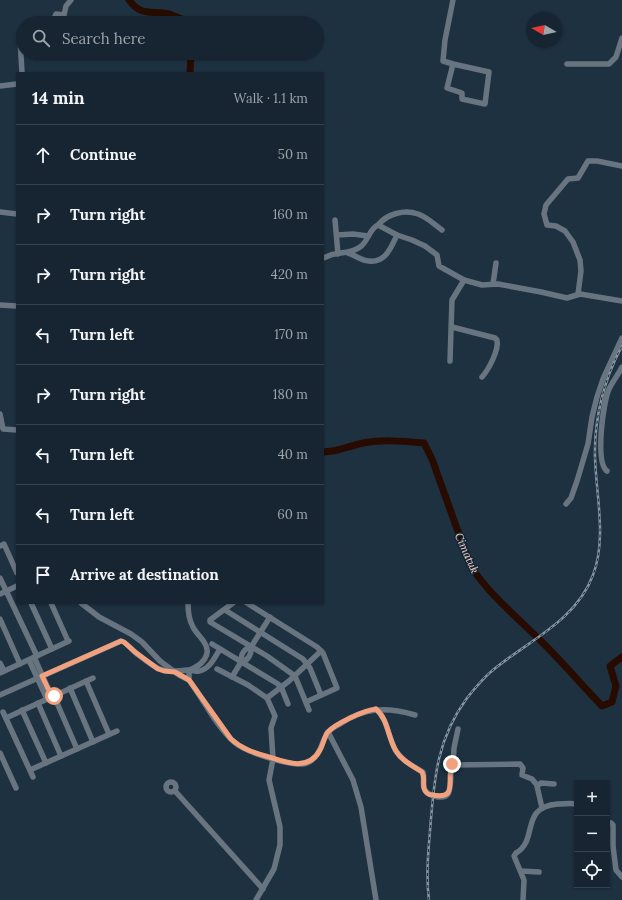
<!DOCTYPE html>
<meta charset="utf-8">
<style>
:root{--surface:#162531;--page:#23313d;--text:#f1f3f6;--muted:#9ea5ab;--line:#35424d}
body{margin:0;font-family:Lora,serif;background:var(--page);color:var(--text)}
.controls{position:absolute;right:12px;bottom:12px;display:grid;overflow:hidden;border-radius:0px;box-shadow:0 1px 3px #0004}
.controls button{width:36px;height:36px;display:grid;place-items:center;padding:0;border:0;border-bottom:1px solid var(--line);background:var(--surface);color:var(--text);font:20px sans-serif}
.compass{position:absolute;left:526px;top:12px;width:36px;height:36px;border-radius:50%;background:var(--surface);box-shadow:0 1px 3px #0004;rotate:279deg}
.stop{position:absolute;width:12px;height:12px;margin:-9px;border:3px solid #f1a17d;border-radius:50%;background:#fff}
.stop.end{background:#f1a17d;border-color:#fff;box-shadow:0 1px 4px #0008}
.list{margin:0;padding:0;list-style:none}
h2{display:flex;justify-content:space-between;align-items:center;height:52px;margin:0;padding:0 16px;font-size:17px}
h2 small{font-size:13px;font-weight:400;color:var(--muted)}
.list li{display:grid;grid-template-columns:26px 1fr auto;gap:12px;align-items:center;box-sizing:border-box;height:60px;padding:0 16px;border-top:1px solid var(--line)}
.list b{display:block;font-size:15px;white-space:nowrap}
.list em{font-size:13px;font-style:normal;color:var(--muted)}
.icon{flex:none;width:22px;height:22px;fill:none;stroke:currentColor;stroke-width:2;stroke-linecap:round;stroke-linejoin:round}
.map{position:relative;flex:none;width:622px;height:900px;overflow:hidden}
.search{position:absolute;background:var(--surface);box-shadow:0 1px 3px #0004;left:16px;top:16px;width:308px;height:44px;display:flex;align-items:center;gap:10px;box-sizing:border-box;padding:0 14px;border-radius:22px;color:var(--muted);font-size:15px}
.panel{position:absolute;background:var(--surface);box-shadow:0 1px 3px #0004;left:16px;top:72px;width:308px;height:532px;border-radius:0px}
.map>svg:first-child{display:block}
</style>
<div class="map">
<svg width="622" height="900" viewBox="0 0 622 900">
<rect width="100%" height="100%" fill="#1e3141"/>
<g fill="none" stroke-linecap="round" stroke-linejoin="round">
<g stroke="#270b01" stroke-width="7">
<path d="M 129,0 C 141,17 152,10 169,14 C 175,16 181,19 187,21 L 187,23"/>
<polyline points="190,73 191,53"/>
<path d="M 323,452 C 336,452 347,447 359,444 C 380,439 402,441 424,443 L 432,459 L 470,565 C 489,595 518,618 543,643 C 563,663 582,685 602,706 L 612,702 L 616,686 L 610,666 L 622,657"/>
</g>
<g stroke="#687580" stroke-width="5.5">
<polyline points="52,23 56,14 64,15 66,6 71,0"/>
<polyline points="453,64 489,72 485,104 462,99 462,93 447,88 453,64 443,61 445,40 453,0"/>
<polyline points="567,64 609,64 616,57 622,38"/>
<polyline points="22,73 20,38 21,33 23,30"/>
<polyline points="0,86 17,84"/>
<polyline points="0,212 17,214"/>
<polyline points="335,220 338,254"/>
<path d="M 378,225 C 387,214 404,209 418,214 C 427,217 435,225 442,230"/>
<polyline points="337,235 353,234 368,236"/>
<path d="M 348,253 C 355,255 362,261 369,261 C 386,263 391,247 397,235"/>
<path d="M 323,258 C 327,257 331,254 335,254 C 344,252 352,253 360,247 C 368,242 369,229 378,225 L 397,235 L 412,240 L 425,246 L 437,255 L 439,266 L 464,280 L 482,285 L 498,284 L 541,292 L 567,298 L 580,294 L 622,301"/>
<polyline points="493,284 496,263"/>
<polyline points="578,294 581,271 580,260 573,242 565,231 556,226 547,225 544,214 546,205 568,179 578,178 588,161 597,161 622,166"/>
<polyline points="0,305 17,306"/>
<path d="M 452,327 L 495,338 L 497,340 C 499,350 489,369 482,377"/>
<polyline points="450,361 452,300 464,280"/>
<polyline points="0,414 3,429 17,430"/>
<path d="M 607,471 C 595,462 603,403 609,389 C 613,381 618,375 622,367"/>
<polyline points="566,504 571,498 577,481 588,444 592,417 597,397 603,379 622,338"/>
<polyline points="0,546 4,544 17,573"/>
<polyline points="0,578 37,656"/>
<polyline points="0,594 17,586"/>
<polyline points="31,603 52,649"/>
<polyline points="51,603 68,641"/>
<path d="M 81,603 L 99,617 L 131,634 L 142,642 L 160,661 L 179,675 L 189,680 C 204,700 215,725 234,742 C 245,752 287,765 302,764 C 306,764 310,762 313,759 C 322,752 321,741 328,733 C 330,729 336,726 340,724 C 365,707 387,707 415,715"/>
<path d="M 188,603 C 188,612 189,620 193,627 C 196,633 201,637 204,642 C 213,655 201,666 189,670 L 189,680"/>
<polyline points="233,603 210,620 210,622 267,656 295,676 309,710"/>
<polyline points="247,603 317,647 323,653 337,688 306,702"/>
<polyline points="225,610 303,659 310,668 321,695"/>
<polyline points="0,619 20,664"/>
<polyline points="212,644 278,684 282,689 288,704"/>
<polyline points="34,657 52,697"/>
<polyline points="29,660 47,699"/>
<path d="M 241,662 C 241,654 243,649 251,647"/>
<polyline points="0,663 4,671"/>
<polyline points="217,669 248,685 267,698 275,716 271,728 273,759 269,780 280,827 280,845 274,869 256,900"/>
<polyline points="0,673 69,641"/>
<path d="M 232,677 L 241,662 C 248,661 252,654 251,647 L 270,617"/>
<polyline points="86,681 109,734"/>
<polyline points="70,688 93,742"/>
<path d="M 0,695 L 121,641 C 127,643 131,649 136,653 C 155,668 161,674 187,670 C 191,670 195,672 199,671 C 210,669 215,657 220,649"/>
<polyline points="54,696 77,749"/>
<polyline points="267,698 289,681 321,651"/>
<polyline points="38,703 61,756"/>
<path d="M 376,709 C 388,719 388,738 396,751 C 402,761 413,766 423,772 C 425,778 422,783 424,788 C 426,796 444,800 448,794 C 451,789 451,774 451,768 L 453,765 L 520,764 L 523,768 L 522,775 L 532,779 L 537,785"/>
<polyline points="22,710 46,763"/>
<polyline points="3,712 33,777"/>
<polyline points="6,718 93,678"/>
<polyline points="328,732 353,780 361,807 376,900"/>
<polyline points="0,753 16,788"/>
<polyline points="453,765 454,748 458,729"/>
<polyline points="30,770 117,731"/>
<circle cx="171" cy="787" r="5"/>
<polyline points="175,791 263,889"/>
<polyline points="542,808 537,786 541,783 554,784"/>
<polyline points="607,822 611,823 613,825 613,846 616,870 622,877"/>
<polyline points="521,871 539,872"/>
<path d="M 523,900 L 524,880 L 514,856 L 516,853 C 539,840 519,807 558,804 C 564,804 571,803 577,804"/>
</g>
<defs>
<path id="rail" d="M 429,900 C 426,877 428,854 430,831 C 434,781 436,740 467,698 C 475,688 483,678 493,670 C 528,641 576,621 593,575 C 607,538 596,496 595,457 C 594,419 604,379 622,346"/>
</defs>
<use href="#rail" stroke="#8695a2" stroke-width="2.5"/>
<use href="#rail" stroke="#142736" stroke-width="1" stroke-dasharray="3" stroke-linecap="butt"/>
</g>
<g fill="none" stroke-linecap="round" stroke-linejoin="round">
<path stroke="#f1a17d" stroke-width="5" d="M 54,696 L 52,697 L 42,676 L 121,641 L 124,642 L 135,652 L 158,669 L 164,671 L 175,672 L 189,680 L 231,739 C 242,749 254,753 269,757 C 287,763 309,771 320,750 C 323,745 324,738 327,733 C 334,724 365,710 376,709 C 388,719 388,738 396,751 C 402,761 413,766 422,772 C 425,778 423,782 424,788 C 425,792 428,795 432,795 C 459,800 446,780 452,764"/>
</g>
<g text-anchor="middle" stroke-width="3" stroke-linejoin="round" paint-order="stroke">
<g font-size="11" font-style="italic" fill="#f7d0c0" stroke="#142736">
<text transform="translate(467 553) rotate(66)" y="4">Cimatuk</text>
</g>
</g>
</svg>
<div class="controls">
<button>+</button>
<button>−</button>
<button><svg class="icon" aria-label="locate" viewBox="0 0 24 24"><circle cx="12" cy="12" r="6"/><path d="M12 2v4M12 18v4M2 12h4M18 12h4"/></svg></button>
</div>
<svg class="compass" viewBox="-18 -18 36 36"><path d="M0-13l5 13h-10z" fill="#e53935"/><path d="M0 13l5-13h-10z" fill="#9ea5ab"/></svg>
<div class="stop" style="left:54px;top:696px"></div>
<div class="stop end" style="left:452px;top:764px"></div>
<div class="search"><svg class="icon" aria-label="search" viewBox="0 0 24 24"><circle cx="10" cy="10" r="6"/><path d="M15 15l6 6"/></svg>Search here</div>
<section class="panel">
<h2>14 min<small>Walk · 1.1 km</small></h2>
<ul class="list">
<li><svg class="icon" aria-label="ahead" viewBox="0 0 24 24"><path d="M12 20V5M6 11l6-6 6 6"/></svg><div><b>Continue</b></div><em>50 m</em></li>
<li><svg class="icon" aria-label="right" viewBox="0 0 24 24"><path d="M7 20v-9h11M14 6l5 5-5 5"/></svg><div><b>Turn right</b></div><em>160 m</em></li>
<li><svg class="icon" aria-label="right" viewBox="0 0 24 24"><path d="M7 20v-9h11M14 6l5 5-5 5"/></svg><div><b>Turn right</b></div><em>420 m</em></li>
<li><svg class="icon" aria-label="left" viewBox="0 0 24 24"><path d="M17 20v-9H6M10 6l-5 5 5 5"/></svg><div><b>Turn left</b></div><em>170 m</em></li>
<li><svg class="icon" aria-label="right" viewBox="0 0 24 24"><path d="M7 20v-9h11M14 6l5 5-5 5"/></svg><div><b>Turn right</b></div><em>180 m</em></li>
<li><svg class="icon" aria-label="left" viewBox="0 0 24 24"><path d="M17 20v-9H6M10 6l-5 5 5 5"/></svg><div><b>Turn left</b></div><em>40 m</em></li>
<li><svg class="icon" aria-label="left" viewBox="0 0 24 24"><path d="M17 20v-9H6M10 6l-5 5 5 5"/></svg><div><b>Turn left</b></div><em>60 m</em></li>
<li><svg class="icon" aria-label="arrive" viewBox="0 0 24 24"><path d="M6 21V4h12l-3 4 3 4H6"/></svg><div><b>Arrive at destination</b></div></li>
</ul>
</section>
</div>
